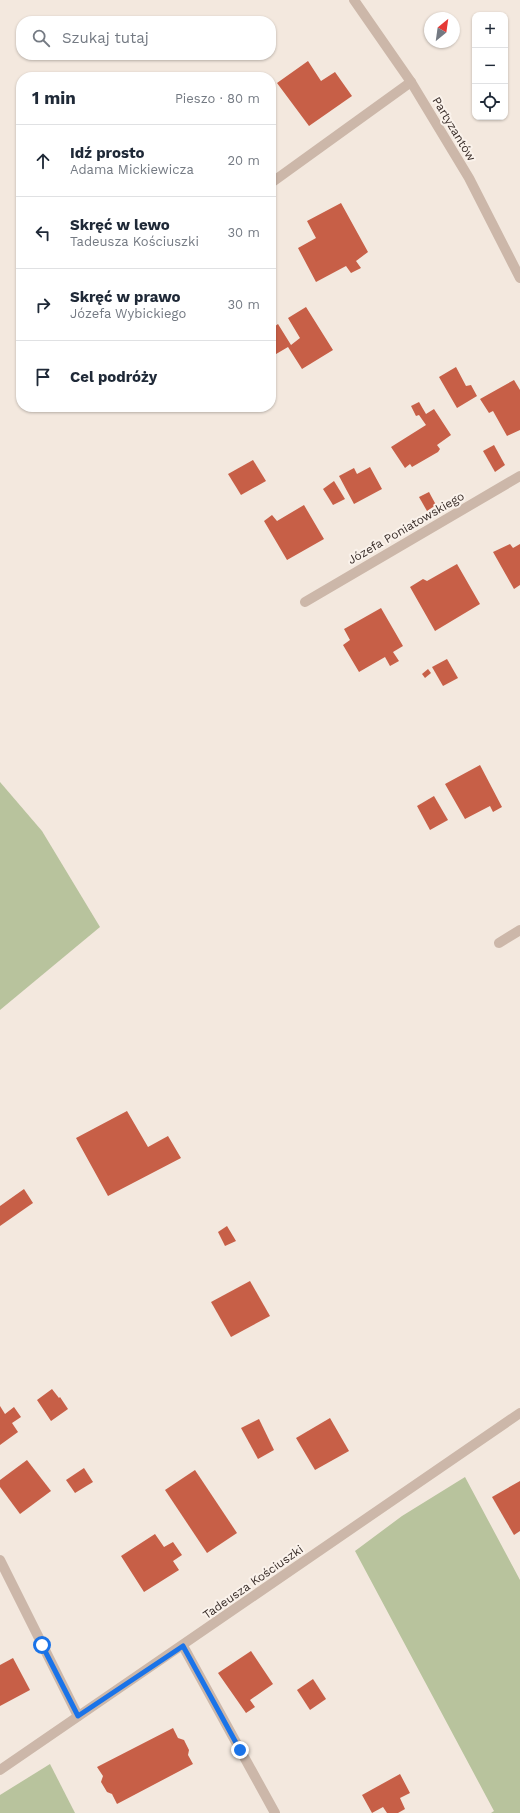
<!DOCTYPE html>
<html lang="pl">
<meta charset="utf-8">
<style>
:root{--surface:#fff;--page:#f6f6f7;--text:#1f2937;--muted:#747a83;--line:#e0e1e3}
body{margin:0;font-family:"Work Sans",sans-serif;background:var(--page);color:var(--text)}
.controls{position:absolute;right:12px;top:12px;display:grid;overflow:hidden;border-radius:8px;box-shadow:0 1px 3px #0004}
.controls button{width:36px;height:36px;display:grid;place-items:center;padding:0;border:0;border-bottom:1px solid var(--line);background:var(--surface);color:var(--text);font:20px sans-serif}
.compass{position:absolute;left:424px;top:12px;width:36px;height:36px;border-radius:50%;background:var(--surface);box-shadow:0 1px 3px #0004;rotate:29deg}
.stop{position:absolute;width:12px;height:12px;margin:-9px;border:3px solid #1a73e8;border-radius:50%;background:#fff}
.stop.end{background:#1a73e8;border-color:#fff;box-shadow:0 1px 4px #0008}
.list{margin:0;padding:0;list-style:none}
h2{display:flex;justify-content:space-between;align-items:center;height:52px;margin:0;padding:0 16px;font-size:17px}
h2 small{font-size:13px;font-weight:400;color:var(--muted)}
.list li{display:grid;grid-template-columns:26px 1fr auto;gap:12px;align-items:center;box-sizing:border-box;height:72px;padding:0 16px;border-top:1px solid var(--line)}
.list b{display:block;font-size:15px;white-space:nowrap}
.list p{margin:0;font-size:13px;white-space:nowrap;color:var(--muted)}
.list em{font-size:13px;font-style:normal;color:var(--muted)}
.icon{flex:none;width:22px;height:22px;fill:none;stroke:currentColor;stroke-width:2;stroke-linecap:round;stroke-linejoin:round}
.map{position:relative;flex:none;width:520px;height:1813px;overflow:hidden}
.search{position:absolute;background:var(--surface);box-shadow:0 1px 3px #0004;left:16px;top:16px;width:260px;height:44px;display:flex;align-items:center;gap:10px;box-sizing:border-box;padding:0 14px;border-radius:16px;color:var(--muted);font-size:15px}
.panel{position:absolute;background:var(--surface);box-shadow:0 1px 3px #0004;left:16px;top:72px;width:260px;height:340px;border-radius:16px}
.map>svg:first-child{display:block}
</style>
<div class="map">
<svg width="520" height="1813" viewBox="0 0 520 1813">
<rect width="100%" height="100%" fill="#f3e8de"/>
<g fill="#b8c39d">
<polygon points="0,782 42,831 100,927 0,1010"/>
<polygon points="465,1477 520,1580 520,1813 491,1813 494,1811 355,1551 402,1516"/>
<polygon points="50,1764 75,1813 0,1813 0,1795"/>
</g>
<g fill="#c75f47">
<polygon points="308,61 321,81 335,72 352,96 309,126 277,83"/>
<polygon points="341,203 368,252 356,261 361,268 351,273 346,266 316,282 298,248 316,238 307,221"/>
<polygon points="306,307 333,350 302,369 288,347 271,357 271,329 278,324 291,345 300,338 288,318"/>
<polygon points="456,367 466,386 471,385 477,396 457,408 439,377"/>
<polygon points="514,380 520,390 520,430 507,436 493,411 489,413 480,399"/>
<polygon points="419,402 426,414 434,409 451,435 437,445 440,449 438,452 412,467 410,464 405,468 391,447 426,425 419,415 416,416 411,406"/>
<polygon points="494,445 505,465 495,472 483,451"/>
<polygon points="253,460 266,481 241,495 228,474"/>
<polygon points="370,467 382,489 354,504 339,476 354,468 357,474"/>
<polygon points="334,481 345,499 333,505 323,489"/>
<polygon points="429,492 436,505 427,511 419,497"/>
<polygon points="304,505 324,539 287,560 264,521 272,515 277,521"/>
<polygon points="510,544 513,548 520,544 520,585 514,589 493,552"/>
<polygon points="457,564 480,604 435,631 410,587 423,579 427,581"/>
<polygon points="381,608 403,646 393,652 399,661 390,666 385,657 359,672 343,645 350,640 344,629"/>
<polygon points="447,659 458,678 443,686 432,667"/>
<polygon points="428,669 431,673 425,678 422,674"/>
<polygon points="480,765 502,807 493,812 490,806 465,819 445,784"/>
<polygon points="434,796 448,820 430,830 417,806"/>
<polygon points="127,1111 148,1147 168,1136 181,1158 108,1196 76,1138"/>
<polygon points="24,1189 33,1203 0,1226 0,1206"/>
<polygon points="227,1226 236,1241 225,1246 218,1232"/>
<polygon points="250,1281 270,1316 231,1337 211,1302"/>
<polygon points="52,1389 59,1398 60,1397 68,1409 51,1421 37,1400"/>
<polygon points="0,1406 5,1414 14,1407 21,1417 12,1423 18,1432 0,1445"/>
<polygon points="330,1418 349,1451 315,1470 296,1438"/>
<polygon points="259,1419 274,1450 258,1459 241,1428"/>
<polygon points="27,1460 51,1491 20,1514 0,1487 0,1480"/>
<polygon points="84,1468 93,1482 75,1493 66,1480"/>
<polygon points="195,1470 237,1533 207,1553 165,1490"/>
<polygon points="520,1481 520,1531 514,1535 492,1497"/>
<polygon points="155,1534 164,1547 173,1542 182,1555 173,1561 179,1570 144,1592 121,1556"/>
<polygon points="251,1651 273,1684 250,1700 255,1707 246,1713 218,1673"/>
<polygon points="13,1658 30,1690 0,1706 0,1665"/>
<polygon points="313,1679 326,1699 310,1710 297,1690"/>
<polygon points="173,1728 178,1738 184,1740 189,1750 188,1755 193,1764 117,1804 112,1794 107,1792 101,1782 103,1776 97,1767"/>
<polygon points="400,1774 410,1793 400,1798 405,1809 398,1813 387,1813 383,1807 372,1813 362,1795"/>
</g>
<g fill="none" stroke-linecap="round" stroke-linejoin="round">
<polyline stroke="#ccb7a9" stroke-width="10" points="271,183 411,82"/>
<g stroke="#ccb7a9" stroke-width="10">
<polyline points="354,0 411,82 469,178 520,278"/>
<polyline points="305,602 520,476"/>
<polyline points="499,943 520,930"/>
<polyline points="0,1560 78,1716"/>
<polyline points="183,1646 275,1813"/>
<polyline points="0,1770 520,1413"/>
</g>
</g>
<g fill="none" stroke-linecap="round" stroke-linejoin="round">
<polyline stroke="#1a73e8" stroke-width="5" points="42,1645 78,1716 183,1646 240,1750"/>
</g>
<g text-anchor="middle" stroke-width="4" stroke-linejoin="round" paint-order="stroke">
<g font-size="12" fill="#392d29" stroke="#faf2eb">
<text transform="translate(454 129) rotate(59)" y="4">Partyzantów</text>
<text transform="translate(406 528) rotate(-30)" y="4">Józefa Poniatowskiego</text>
<text transform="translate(253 1582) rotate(-35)" y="4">Tadeusza Kościuszki</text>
</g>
</g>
</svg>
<div class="controls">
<button>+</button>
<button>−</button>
<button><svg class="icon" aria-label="locate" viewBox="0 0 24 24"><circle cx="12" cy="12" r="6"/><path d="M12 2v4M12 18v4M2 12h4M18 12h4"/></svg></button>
</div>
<svg class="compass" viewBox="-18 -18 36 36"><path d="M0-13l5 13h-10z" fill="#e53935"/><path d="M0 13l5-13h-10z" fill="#747a83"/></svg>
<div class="stop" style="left:42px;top:1645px"></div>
<div class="stop end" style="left:240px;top:1750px"></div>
<div class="search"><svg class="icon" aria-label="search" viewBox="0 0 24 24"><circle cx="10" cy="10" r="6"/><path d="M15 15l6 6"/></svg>Szukaj tutaj</div>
<section class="panel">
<h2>1 min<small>Pieszo · 80 m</small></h2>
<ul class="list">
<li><svg class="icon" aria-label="ahead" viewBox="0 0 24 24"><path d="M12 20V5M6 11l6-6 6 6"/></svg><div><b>Idź prosto</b><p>Adama Mickiewicza</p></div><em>20 m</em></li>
<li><svg class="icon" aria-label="left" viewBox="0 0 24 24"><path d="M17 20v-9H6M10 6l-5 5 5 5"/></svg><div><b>Skręć w lewo</b><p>Tadeusza Kościuszki</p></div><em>30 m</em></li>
<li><svg class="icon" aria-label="right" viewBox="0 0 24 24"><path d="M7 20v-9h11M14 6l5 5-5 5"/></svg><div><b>Skręć w prawo</b><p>Józefa Wybickiego</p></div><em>30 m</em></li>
<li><svg class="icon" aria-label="arrive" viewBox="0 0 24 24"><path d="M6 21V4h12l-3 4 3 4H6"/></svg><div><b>Cel podróży</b></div></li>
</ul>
</section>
</div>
